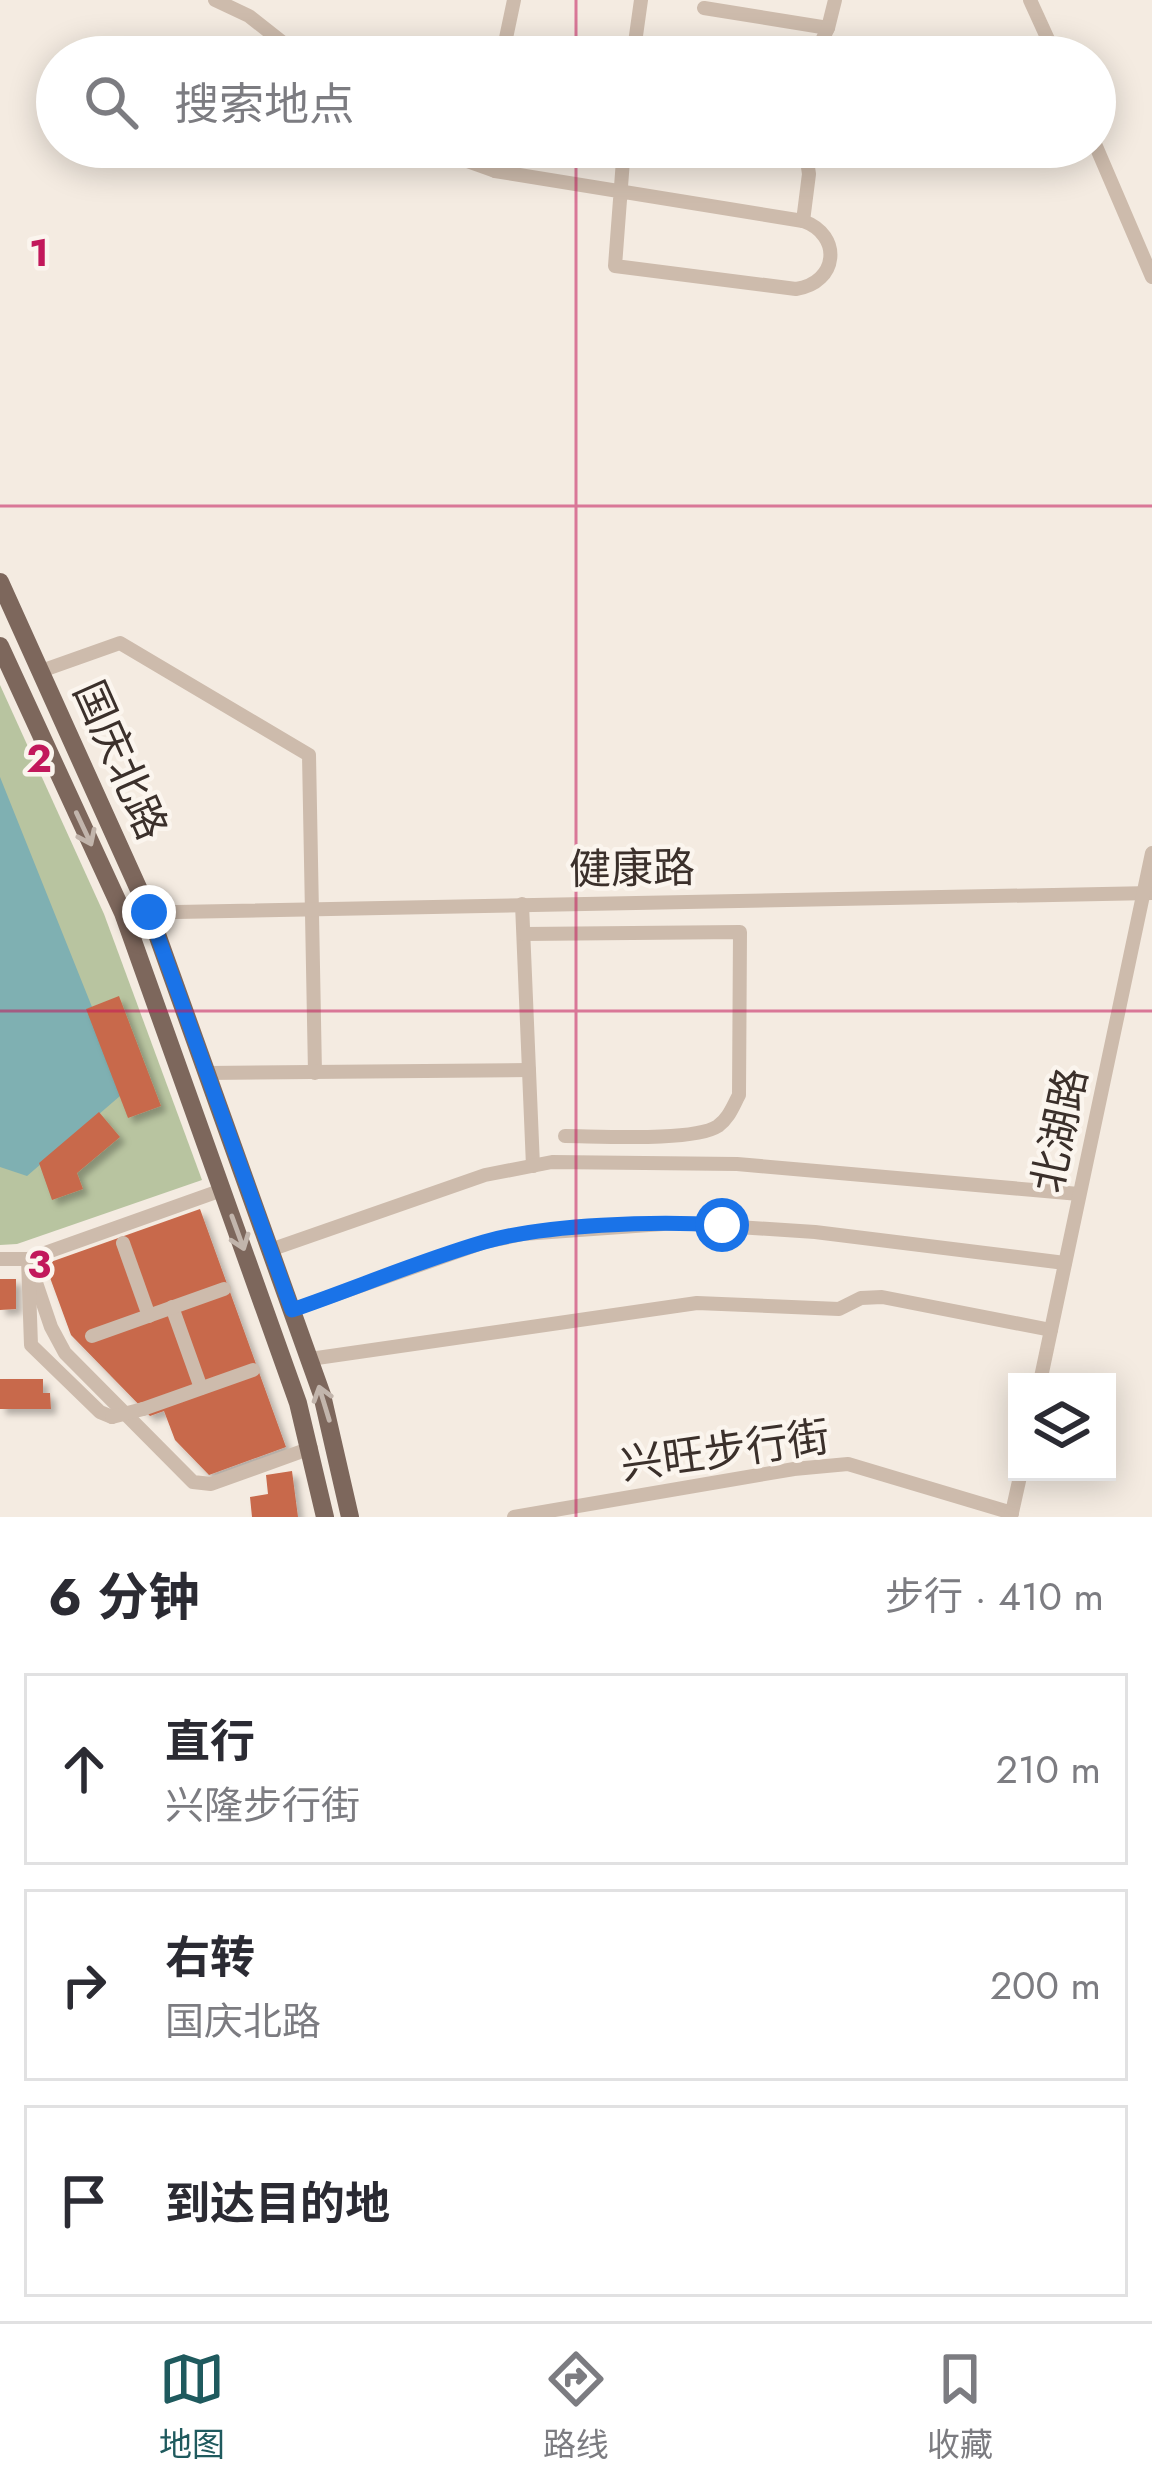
<!DOCTYPE html>
<html lang="zh">
<meta charset="utf-8">
<style>
:root{--surface:#fff;--page:#f2f2f3;--text:#2b2b33;--muted:#7c7c81;--line:#e1e1e2;--accent:#1f5a5e}
body{margin:0;font-family:Jost,"Noto Sans SC",sans-serif;background:var(--page);color:var(--text)}
.controls{position:absolute;right:36px;bottom:36px;display:grid;overflow:hidden;border-radius:0px;box-shadow:0 6px 30px #0003}
.controls button{width:108px;height:108px;display:grid;place-items:center;padding:0;border:0;border-bottom:3px solid var(--line);background:var(--surface);color:var(--text);font:60px sans-serif}
.stop{position:absolute;width:36px;height:36px;margin:-27px;border:9px solid #1a73e8;border-radius:50%;background:#fff}
.stop.end{background:#1a73e8;border-color:#fff;box-shadow:0 3px 12px #0008}
.list{margin:0;padding:0;list-style:none}
h2{display:flex;justify-content:space-between;align-items:center;height:156px;margin:0;padding:0 48px;font-size:51px}
h2 small{font-size:39px;font-weight:400;color:var(--muted)}
.list li{display:grid;grid-template-columns:78px 1fr auto;gap:36px;align-items:center;box-sizing:border-box;height:192px;margin:0 24px 24px;padding:0 24px;border:3px solid var(--line);border-radius:0px}
.list b{display:block;font-size:45px;white-space:nowrap}
.list p{margin:0;font-size:39px;white-space:nowrap;color:var(--muted)}
.list em{font-size:39px;font-style:normal;color:var(--muted)}
.icon{flex:none;width:66px;height:66px;fill:none;stroke:currentColor;stroke-width:2;stroke-linecap:round;stroke-linejoin:round}
.map{position:relative;flex:none;width:1152px;height:1517px;overflow:hidden}
.search{position:absolute;background:var(--surface);box-shadow:0 6px 30px #0003;left:36px;right:36px;top:36px;height:132px;display:flex;align-items:center;gap:30px;box-sizing:border-box;padding:0 42px;border-radius:66px;color:var(--muted);font-size:45px}
.sheet{height:804px;background:var(--surface)}
nav{display:flex;justify-content:space-around;align-items:center;box-sizing:border-box;height:168px;border-top:3px solid var(--line);background:var(--surface);font-size:33px;color:var(--muted)}
nav a{display:grid;justify-items:center;gap:6px}
nav .on{color:var(--accent)}
.map>svg:first-child{display:block}
</style>
<div class="map">
<svg width="1152" height="1517" viewBox="0 0 1152 1517">
<defs>
<filter id="shadow"><feDropShadow dx="5.5" dy="5.5" stdDeviation="3" flood-color="#0004"/></filter>
</defs>
<rect width="100%" height="100%" fill="#f4ebe1"/>
<polygon fill="#b8c4a0" points="0,685 104,914 202,1180 17,1244 0,1245"/>
<polygon fill="#7fb0b2" points="0,777 92,1007 87,1009 120,1096 27,1176 0,1167"/>
<g fill="#c8694b" filter="url(#shadow)">
<polygon points="119,996 161,1106 128,1118 86,1009"/>
<polygon points="99,1112 120,1137 77,1173 83,1189 52,1200 39,1163"/>
<polygon points="200,1209 286,1447 209,1475 175,1440 164,1411 150,1416 71,1335 45,1264"/>
<polygon points="0,1279 16,1279 16,1309 0,1310"/>
<polygon points="0,1379 43,1379 43,1393 50,1393 51,1409 0,1409"/>
<polygon points="292,1471 298,1517 252,1517 250,1497 268,1494 266,1475"/>
</g>
<g fill="none" stroke-linecap="round" stroke-linejoin="round">
<g stroke="#cdbbac" stroke-width="14">
<polyline points="215,0 249,16 301,57"/>
<polyline points="1030,0 1056,57"/>
<polyline points="704,8 828,28"/>
<polyline points="502,57 514,0"/>
<polyline points="633,57 641,0"/>
<polyline points="814,57 828,28 835,0"/>
<polyline points="1095,144 1152,277"/>
<path d="M 428,147 L 495,171 L 803,221 C 843,235 838,283 796,289 L 615,266 L 624,147"/>
<polyline points="495,147 495,171"/>
<polyline points="803,221 809,174 805,147"/>
<polyline points="41,671 120,643 309,755 315,1073"/>
<polyline points="522,904 533,1166"/>
<polyline points="123,913 1152,893"/>
<path d="M 524,934 L 740,932 L 739,1095 C 733,1106 729,1118 718,1126 C 694,1142 597,1136 565,1136"/>
<polyline points="207,1073 529,1070"/>
<polyline points="222,1190 28,1259 51,1327 65,1353 193,1482 211,1484 311,1448"/>
<polyline points="123,1243 149,1316"/>
<polyline points="270,1250 485,1175 552,1162 737,1164 1079,1194"/>
<polyline points="0,1259 28,1259 31,1345 100,1412 112,1417"/>
<polyline points="172,1307 201,1388"/>
<polyline points="292,1310 485,1242 523,1234 677,1223 815,1232 1065,1263"/>
<polyline points="92,1336 224,1289"/>
<polyline points="310,1359 697,1303 839,1309 861,1298 882,1297 1051,1330"/>
<polyline points="1040,1382 1152,853"/>
<polyline points="143,1409 253,1370"/>
<polyline points="514,1517 794,1469 848,1464 1012,1513"/>
<polyline points="1011,1517 1021,1472"/>
</g>
<g stroke="#7d675c" stroke-width="18">
<polyline points="0,582 149,912 322,1395 350,1517"/>
<polyline points="0,646 123,913 298,1403 325,1517"/>
</g>
<polyline stroke="#cdbbac" stroke-width="14" points="112,1417 143,1409"/>
</g>
<defs><path id="oneway-shaft" d="M-6 0H5M1.5-3L5.5 0L1.5 3" fill="none" stroke-width="1.6" stroke-linecap="round" stroke-linejoin="round" transform="scale(3)"/></defs>
<g stroke="#c2b5ac">
<use href="#oneway-shaft" transform="translate(84 829) rotate(65)"/>
<use href="#oneway-shaft" transform="translate(238 1233) rotate(70)"/>
<use href="#oneway-shaft" transform="translate(324 1403) rotate(-107)"/>
</g>
<g fill="none" stroke-linecap="round" stroke-linejoin="round">
<path stroke="#1a73e8" stroke-width="15" d="M 149,912 L 292,1310 C 356,1288 419,1261 484,1242 C 546,1224 656,1221 722,1225"/>
</g>
<path fill="none" stroke="#c2185b" stroke-width="3" stroke-opacity="0.55" d="M 576,0 L 576,57M 576,147 L 576,1517M 0,506 L 1152,506M 0,1011 L 1152,1011"/>
<g text-anchor="middle" stroke-width="9" stroke-linejoin="round" paint-order="stroke">
<g font-size="42" fill="#3b302b" stroke="#fbf5ee">
<text transform="translate(121 760) rotate(66)" y="15">国庆北路</text>
<text transform="translate(632 868) rotate(-1)" y="15">健康路</text>
<text transform="translate(1059 1130) rotate(-78)" y="15">北湖路</text>
<text transform="translate(725 1450) rotate(-8)" y="15">兴旺步行街</text>
</g>
</g>
<g font-size="39" text-anchor="middle" font-weight="bold" fill="#c2185b" stroke="#fbf5ee" stroke-width="9" stroke-linejoin="round" paint-order="stroke">
<text x="39" y="266">1</text>
<text x="39" y="772">2</text>
<text x="39" y="1278">3</text>
</g>
</svg>
<div class="controls">
<button><svg class="icon" aria-label="layers" viewBox="0 0 24 24"><path d="M12 4l9 5-9 5-9-5zM3 14l9 5 9-5"/></svg></button>
</div>
<div class="stop" style="left:722px;top:1225px"></div>
<div class="stop end" style="left:149px;top:912px"></div>
<div class="search"><svg class="icon" aria-label="search" viewBox="0 0 24 24"><circle cx="10" cy="10" r="6"/><path d="M15 15l6 6"/></svg>搜索地点</div>
</div>
<section class="sheet">
<h2>6 分钟<small>步行 · 410 m</small></h2>
<ul class="list">
<li><svg class="icon" aria-label="ahead" viewBox="0 0 24 24"><path d="M12 20V5M6 11l6-6 6 6"/></svg><div><b>直行</b><p>兴隆步行街</p></div><em>210 m</em></li>
<li><svg class="icon" aria-label="right" viewBox="0 0 24 24"><path d="M7 20v-9h11M14 6l5 5-5 5"/></svg><div><b>右转</b><p>国庆北路</p></div><em>200 m</em></li>
<li><svg class="icon" aria-label="arrive" viewBox="0 0 24 24"><path d="M6 21V4h12l-3 4 3 4H6"/></svg><div><b>到达目的地</b></div></li>
</ul>
</section>
<nav>
<a class="on"><svg class="icon" aria-label="map" viewBox="0 0 24 24"><path d="M3 6l6-2 6 2 6-2v14l-6 2-6-2-6 2zM9 4v14M15 6v14"/></svg>地图</a>
<a><svg class="icon" aria-label="directions" viewBox="0 0 24 24"><path d="M12 3l9 9-9 9-9-9zM9 14v-3h6M13 9l2 2-2 2"/></svg>路线</a>
<a><svg class="icon" aria-label="saved" viewBox="0 0 24 24"><path d="M7 4h10v16l-5-4-5 4z"/></svg>收藏</a>
</nav>
